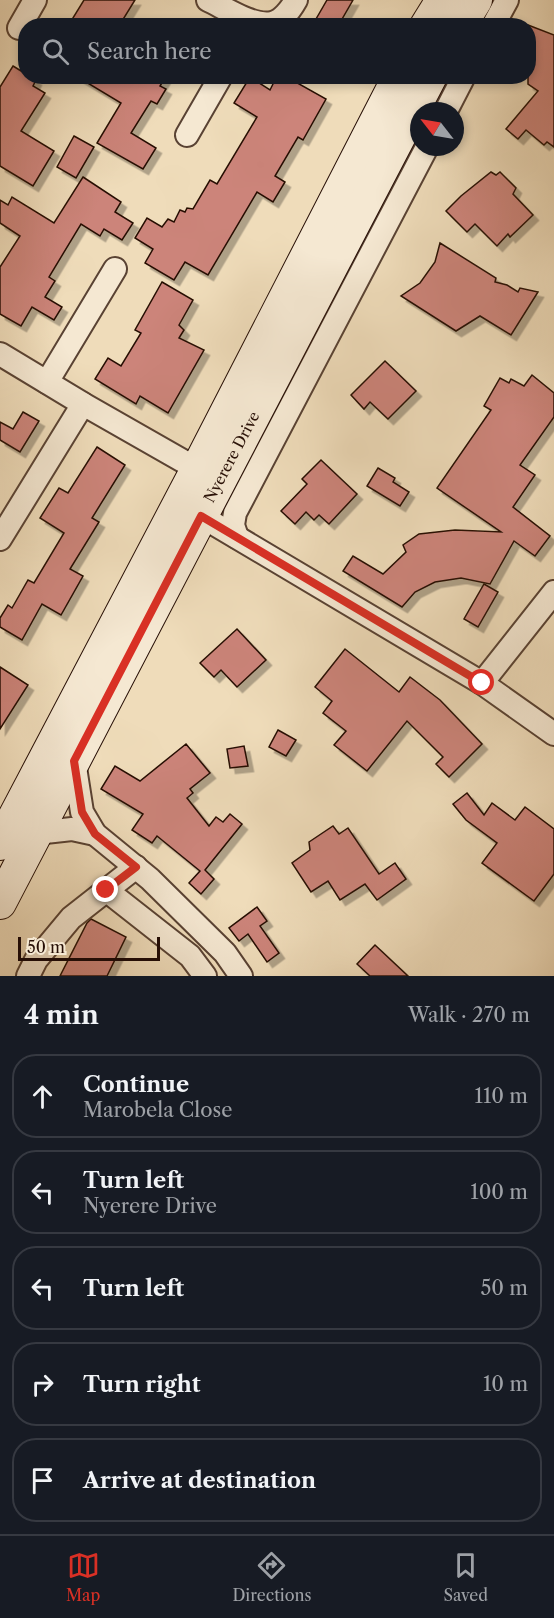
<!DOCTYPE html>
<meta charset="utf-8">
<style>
:root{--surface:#171b24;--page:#20242c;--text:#f1f3f6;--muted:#9ea1a6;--line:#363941;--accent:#d93025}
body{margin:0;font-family:"Libre Caslon Text",serif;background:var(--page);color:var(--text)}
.compass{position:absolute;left:410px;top:102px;width:54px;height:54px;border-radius:50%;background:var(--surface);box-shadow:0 3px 9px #0003;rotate:301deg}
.scale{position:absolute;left:18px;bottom:15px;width:142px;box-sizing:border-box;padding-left:6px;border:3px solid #270f06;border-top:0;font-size:16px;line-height:21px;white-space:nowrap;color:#270f06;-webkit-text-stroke:4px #f5e8d2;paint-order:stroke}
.stop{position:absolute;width:18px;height:18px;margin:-14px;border:4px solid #d93025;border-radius:50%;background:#fff}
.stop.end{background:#d93025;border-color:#fff;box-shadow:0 2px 6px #0008}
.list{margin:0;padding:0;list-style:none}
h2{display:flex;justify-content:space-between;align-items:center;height:78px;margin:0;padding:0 24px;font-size:26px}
h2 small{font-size:20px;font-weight:400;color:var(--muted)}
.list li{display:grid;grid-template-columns:39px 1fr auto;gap:18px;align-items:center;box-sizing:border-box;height:84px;margin:0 12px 12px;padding:0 12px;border:2px solid var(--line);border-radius:24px}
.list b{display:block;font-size:22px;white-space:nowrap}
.list p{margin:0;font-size:20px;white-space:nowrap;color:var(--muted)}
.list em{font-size:20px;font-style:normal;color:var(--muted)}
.icon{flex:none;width:33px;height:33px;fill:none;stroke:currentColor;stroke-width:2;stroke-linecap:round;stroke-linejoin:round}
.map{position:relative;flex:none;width:554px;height:976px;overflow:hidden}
.search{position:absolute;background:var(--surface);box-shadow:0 3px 9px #0003;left:18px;right:18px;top:18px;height:66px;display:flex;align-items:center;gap:15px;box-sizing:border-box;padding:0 21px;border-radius:24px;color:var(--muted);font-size:22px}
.sheet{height:558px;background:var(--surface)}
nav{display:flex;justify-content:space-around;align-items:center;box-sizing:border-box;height:84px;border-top:2px solid var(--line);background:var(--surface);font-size:16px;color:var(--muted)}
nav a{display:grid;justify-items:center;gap:3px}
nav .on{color:var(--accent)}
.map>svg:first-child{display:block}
</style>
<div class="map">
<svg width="554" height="976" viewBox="0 0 554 976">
<defs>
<filter id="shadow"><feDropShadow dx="5.5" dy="5.5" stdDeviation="0" flood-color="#0004"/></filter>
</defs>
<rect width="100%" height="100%" fill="#efdcba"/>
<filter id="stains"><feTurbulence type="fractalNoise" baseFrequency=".00333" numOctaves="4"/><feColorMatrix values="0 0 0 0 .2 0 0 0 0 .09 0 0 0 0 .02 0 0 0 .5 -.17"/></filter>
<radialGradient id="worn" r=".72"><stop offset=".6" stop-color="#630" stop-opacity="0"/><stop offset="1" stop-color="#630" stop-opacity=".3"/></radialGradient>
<g fill="#cc847a" stroke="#270f06" stroke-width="1.5" filter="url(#shadow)">
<polygon points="84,0 135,0 119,26 68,26"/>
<polygon points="327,0 353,0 338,26 312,26"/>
<polygon points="528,25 554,35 554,147 547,142 544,145 526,130 518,139 506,129 538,91 528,84"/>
<polygon points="13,66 26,74 26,76 30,76 36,80 33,86 45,93 21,131 54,151 33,186 0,166 0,87"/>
<polygon points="76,76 166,76 160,86 166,89 157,104 151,101 131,133 156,148 143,169 97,143 121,103"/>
<polygon points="277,76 285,76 326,99 303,140 298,137 275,176 285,182 273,202 257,192 208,275 185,262 174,280 145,263 153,249 135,238 147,218 162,227 168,219 174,222 180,210 185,212 187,208 193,209 210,180 217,184 257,117 234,103 250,77 270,90"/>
<polygon points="74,136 94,147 76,178 57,167"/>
<polygon points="491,172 496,175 500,172 516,188 513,194 533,215 510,237 508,234 497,246 475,224 467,232 446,211 461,196"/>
<polygon points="83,177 121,202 115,212 133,223 122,240 104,229 100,236 81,224 49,277 55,281 45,297 62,307 54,320 32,307 21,326 0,314 0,267 20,236 0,223 0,200 8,205 12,197 54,223"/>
<polygon points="440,243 496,278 495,282 507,285 518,292 520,288 538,292 511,335 480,316 456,331 401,296 420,283 435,262"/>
<polygon points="162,282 193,300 179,325 184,330 179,338 204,350 168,413 140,396 136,404 95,379 108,358 121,366 141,333 135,330"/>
<polygon points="385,361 416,391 388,419 370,402 364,409 351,395"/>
<polygon points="532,375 554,393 554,417 520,465 535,475 513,507 550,536 535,556 514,541 490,584 461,578 435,582 415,592 402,607 343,571 353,556 383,574 406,552 403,545 419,534 455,530 501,532 437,488 491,410 484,406 500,378 509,383 511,379 524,386"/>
<polygon points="23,412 39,421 20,452 0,440 0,422 13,429"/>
<polygon points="97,447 125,465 92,518 99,522 70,569 83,576 61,615 42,604 22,640 0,627 0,618 8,605 12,608 28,580 34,583 64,533 40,518 59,488 68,493"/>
<polygon points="321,460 357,494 329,524 319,515 314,520 306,512 295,524 281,511 307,484 302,479"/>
<polygon points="378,468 395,478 393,482 409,492 400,506 367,486"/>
<polygon points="484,584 498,592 478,627 464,619"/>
<polygon points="237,629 266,660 237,687 221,670 214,677 200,663"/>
<polygon points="345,649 399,692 410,677 440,700 482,744 449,777 436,764 443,757 407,721 367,771 334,745 346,731 323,713 332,701 315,687"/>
<polygon points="0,667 28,685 0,729"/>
<polygon points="278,730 296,740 286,756 269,747"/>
<polygon points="186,744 210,773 190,789 193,793 187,798 209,826 216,817 223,822 230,814 242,824 205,870 214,879 201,894 189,883 200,871 157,836 152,843 132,830 143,814 101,789 115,766 140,781"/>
<polygon points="244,746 248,766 230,768 227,749"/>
<polygon points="467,793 484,815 492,803 515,820 525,807 554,829 554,874 534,901 482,863 497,843 466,820 453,804"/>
<polygon points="333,826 339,834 348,828 379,874 395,863 406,879 377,900 365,884 340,900 328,881 311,892 292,863 310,850 309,842"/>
<polygon points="257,907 267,921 260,926 279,953 267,962 248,934 239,941 229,928"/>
<polygon points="91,919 126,937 107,976 60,976 87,923"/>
<polygon points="375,945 408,976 370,976 357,964"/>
</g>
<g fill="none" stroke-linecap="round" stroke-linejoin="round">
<defs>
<g id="street">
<path d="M 208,0 C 225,8 253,27 272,23 C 282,21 291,9 296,0"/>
<polyline points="493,26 507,0"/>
<polyline points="19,28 35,0"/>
<polyline points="446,111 464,76"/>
<polyline points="187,135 221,76"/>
<polyline points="0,354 83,404 197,469"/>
<polyline points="47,382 115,269"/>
<polyline points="201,516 482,683 554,734"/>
<polyline points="237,537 233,525 235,513 427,147"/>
<polyline points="0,539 83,404"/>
<polyline points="482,683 554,592"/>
<polyline points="74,761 82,812 95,834 150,879 225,953 241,976"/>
<polyline points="36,833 72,829 95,834"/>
<polyline points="106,890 190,956 205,976"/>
<polyline points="28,976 36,960 71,918 136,867"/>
</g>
<g id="secondary">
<polyline points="426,26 442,0"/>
<polyline points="460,26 476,0"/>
<polyline points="0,844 197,469 399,76"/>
<polyline points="0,903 431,76"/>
</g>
</defs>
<use href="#street" stroke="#594233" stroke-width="26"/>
<use href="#secondary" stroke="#270f06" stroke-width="34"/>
<use href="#street" stroke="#f5e8d2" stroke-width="22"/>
<use href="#secondary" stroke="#f5e8d2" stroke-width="32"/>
</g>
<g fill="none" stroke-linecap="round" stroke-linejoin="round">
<polyline stroke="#d93025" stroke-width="8" points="106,890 136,867 95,834 82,812 74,761 201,516 482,683"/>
</g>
<g text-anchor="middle" stroke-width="5" stroke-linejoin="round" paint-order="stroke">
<g font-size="15" fill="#270f06" stroke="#f5e8d2">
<text transform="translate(232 457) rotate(-62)" y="5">Nyerere Drive</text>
</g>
</g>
<rect width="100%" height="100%" filter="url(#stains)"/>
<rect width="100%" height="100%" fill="url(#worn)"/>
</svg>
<svg class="compass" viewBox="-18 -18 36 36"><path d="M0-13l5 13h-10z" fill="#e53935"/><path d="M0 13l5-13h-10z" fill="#9ea1a6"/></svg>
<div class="scale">50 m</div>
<div class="stop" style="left:482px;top:683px"></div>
<div class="stop end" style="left:106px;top:890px"></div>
<div class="search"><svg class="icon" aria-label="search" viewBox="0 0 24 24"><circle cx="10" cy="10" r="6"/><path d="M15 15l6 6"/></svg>Search here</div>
</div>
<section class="sheet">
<h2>4 min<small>Walk · 270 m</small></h2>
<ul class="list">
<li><svg class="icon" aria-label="ahead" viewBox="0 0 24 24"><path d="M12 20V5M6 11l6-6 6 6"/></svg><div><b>Continue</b><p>Marobela Close</p></div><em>110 m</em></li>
<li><svg class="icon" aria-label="left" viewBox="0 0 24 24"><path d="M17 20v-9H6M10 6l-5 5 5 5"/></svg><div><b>Turn left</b><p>Nyerere Drive</p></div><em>100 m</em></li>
<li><svg class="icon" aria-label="left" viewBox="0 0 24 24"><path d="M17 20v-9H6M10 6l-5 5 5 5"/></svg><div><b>Turn left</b></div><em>50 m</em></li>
<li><svg class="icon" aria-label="right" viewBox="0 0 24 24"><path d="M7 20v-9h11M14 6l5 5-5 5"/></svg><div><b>Turn right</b></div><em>10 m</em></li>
<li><svg class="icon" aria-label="arrive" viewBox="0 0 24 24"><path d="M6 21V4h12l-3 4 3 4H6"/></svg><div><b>Arrive at destination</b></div></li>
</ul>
</section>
<nav>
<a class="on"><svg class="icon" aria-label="map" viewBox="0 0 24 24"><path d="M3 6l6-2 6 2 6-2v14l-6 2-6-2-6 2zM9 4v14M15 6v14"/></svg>Map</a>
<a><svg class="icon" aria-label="directions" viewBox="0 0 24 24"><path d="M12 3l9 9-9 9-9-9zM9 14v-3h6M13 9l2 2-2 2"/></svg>Directions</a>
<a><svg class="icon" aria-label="saved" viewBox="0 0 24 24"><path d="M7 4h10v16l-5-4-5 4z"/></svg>Saved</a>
</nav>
